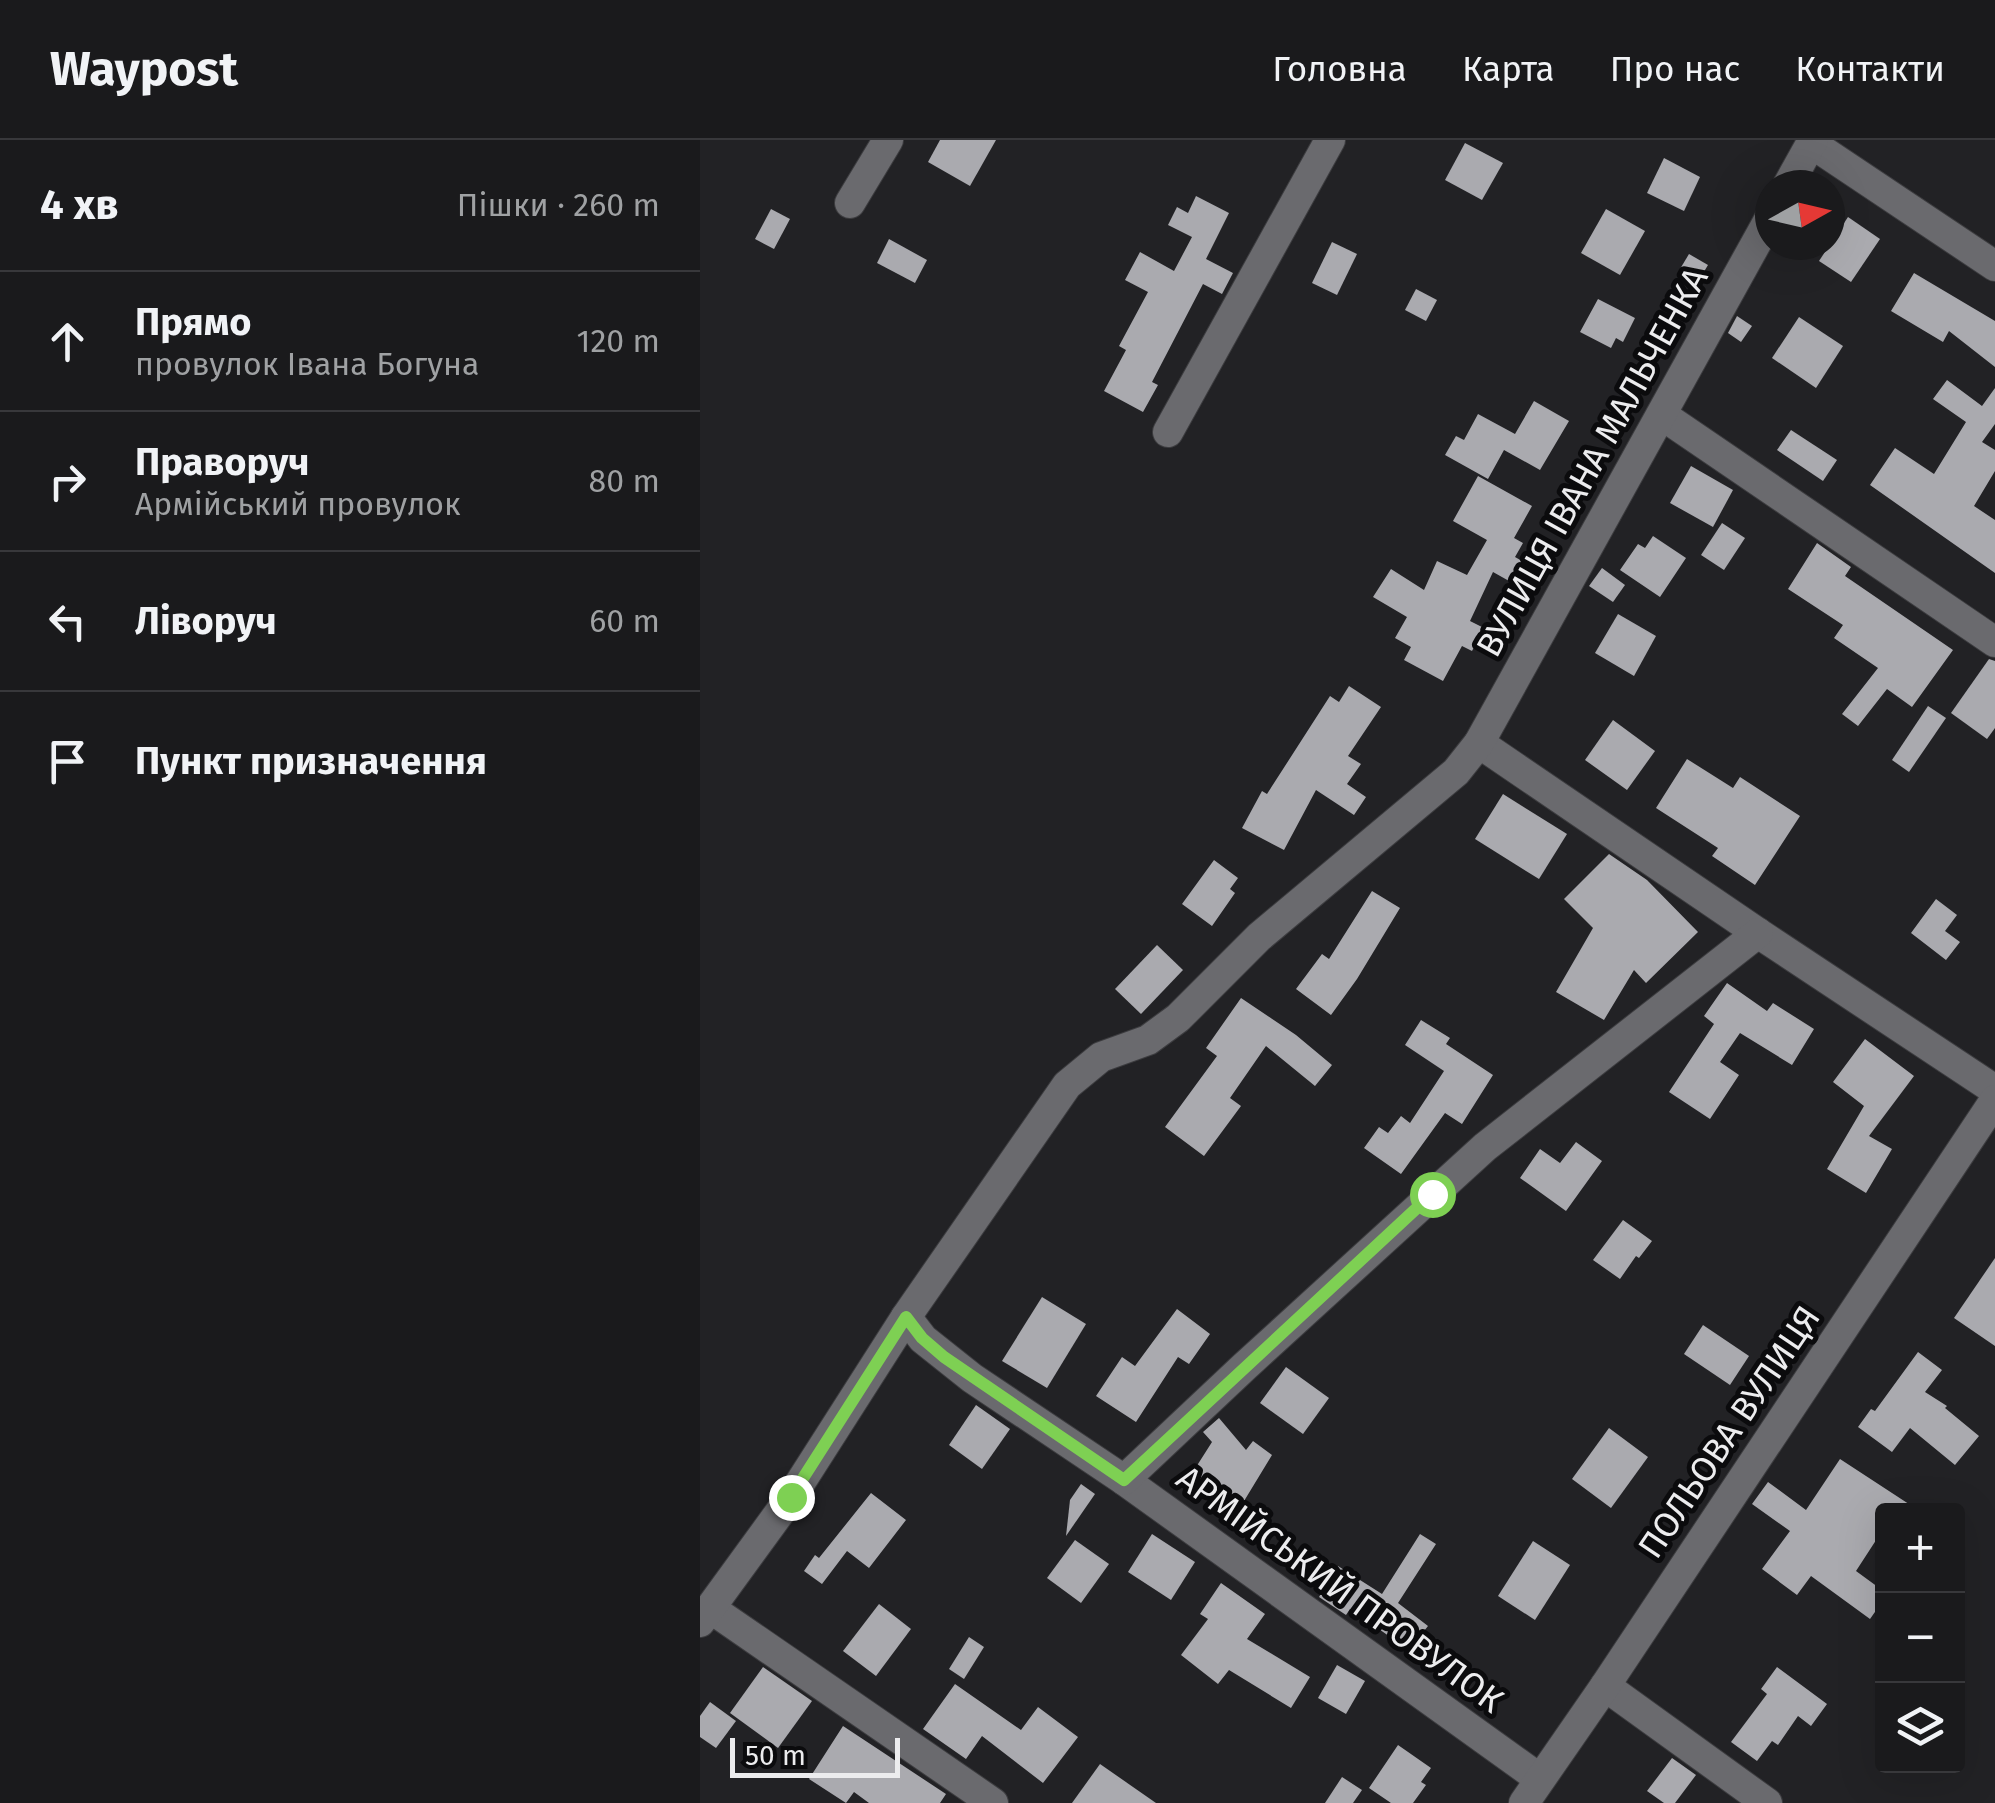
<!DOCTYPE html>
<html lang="uk">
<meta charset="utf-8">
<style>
:root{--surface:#1a1a1c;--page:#232325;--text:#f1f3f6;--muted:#9fa1a3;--line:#38383b}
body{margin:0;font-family:"Fira Sans",sans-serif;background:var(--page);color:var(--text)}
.controls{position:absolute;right:30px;bottom:30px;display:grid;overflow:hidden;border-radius:10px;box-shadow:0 10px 40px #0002}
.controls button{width:90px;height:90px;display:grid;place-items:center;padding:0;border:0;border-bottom:2px solid var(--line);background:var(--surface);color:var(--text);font:50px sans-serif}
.compass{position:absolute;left:1055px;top:30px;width:90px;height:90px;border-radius:50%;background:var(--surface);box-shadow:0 10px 40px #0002;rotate:82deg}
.scale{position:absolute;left:30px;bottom:25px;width:170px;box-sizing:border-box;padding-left:10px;border:5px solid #ececee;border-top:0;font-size:28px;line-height:35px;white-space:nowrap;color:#ececee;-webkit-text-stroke:8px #0b0b0d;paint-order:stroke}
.stop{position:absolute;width:30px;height:30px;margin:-22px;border:8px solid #7ed053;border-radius:50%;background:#fff}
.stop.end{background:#7ed053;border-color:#fff;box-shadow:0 2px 10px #0008}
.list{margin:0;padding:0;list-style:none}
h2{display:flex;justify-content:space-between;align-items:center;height:130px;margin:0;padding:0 40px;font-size:42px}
h2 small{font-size:32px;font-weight:400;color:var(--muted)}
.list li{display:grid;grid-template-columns:65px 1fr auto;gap:30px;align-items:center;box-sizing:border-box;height:140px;padding:0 40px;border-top:2px solid var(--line)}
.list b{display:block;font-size:38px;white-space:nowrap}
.list p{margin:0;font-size:32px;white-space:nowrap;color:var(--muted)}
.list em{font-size:32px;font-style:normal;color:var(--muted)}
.icon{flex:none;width:55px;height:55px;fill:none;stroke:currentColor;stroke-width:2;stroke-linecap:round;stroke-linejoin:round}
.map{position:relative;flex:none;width:1295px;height:1663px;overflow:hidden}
header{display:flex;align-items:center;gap:60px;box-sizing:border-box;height:140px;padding:0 50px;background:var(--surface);border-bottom:2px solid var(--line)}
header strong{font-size:48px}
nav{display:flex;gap:55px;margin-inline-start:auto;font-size:35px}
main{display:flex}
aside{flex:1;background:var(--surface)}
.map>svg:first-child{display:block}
</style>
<header>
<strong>Waypost</strong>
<nav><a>Головна</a><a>Карта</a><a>Про нас</a><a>Контакти</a></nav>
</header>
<main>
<aside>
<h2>4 хв<small>Пішки · 260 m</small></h2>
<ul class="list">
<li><svg class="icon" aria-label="ahead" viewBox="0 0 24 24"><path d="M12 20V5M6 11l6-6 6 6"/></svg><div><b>Прямо</b><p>провулок Івана Богуна</p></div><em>120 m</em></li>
<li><svg class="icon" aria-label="right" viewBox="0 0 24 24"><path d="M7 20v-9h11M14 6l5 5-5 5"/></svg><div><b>Праворуч</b><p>Армійський провулок</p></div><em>80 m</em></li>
<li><svg class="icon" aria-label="left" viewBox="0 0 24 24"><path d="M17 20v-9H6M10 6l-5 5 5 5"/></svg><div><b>Ліворуч</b></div><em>60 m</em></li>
<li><svg class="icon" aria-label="arrive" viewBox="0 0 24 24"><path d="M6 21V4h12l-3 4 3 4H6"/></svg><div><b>Пункт призначення</b></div></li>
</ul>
</aside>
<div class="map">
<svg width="1295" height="1663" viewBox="0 0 1295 1663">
<rect width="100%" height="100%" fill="#222225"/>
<g fill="#aaaaaf">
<polygon points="240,0 296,0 270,46 228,22"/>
<polygon points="765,3 803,23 782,60 745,40"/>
<polygon points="964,18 1000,37 984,71 947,53"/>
<polygon points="496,56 529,73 506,119 533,133 522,154 503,144 452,242 458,245 443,272 404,251 426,210 419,206 448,152 425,140 440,112 474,131 492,97 468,85 477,67 488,73"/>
<polygon points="71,69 90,79 74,109 55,99"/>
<polygon points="906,69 945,91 920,135 881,113"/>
<polygon points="1148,77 1180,99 1151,142 1119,121"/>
<polygon points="189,99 227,120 215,143 177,123"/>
<polygon points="632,102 657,114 637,155 612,143"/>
<polygon points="989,114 1008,125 999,140 980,129"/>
<polygon points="1214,133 1295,181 1295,227 1249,191 1243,202 1191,171"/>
<polygon points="716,149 737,160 726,181 705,170"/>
<polygon points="898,159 935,178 923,202 916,198 911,208 880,192"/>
<polygon points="1037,176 1052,186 1041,202 1028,193"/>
<polygon points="1099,177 1143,206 1116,248 1072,218"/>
<polygon points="1247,240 1282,266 1295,248 1295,284 1282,302 1295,310 1295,331 1274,366 1295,380 1295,433 1170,345 1195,308 1234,334 1266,282 1233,259"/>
<polygon points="834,261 869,281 840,330 804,310 788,339 745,315 756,296 764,300 778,274 815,294"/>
<polygon points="1091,290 1137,320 1123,341 1077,310"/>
<polygon points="991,326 1033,350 1013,387 970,363"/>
<polygon points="778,336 832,366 814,398 823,403 815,417 829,425 818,446 793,432 770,481 784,488 772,511 762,506 743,541 704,520 711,507 695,498 707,477 673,457 691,429 724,450 737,421 767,435 787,400 753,381"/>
<polygon points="1022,383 1045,398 1024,430 1001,415"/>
<polygon points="953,396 986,418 960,457 920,430 938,404 945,408"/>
<polygon points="1117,403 1151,427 1145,436 1253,510 1212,567 1187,549 1158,586 1142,574 1178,528 1134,498 1143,485 1088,449"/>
<polygon points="902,428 925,445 913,462 889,446"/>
<polygon points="918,474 956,496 934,536 895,513"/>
<polygon points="1289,519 1295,521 1295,588 1287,599 1251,573"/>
<polygon points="649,546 681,567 648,616 661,624 647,644 666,657 654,675 616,650 584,710 542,688 562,651 567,654 630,556 639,562"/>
<polygon points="1228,566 1246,578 1209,632 1192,620"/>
<polygon points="913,580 955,611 927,650 885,620"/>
<polygon points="987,619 1033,648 1040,637 1100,676 1055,745 1012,716 1018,708 956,668"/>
<polygon points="803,654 867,694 839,739 775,699"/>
<polygon points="909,714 947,740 998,792 946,843 934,830 904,880 856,852 893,788 864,759"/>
<polygon points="514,720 538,738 530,749 535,753 512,786 482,764"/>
<polygon points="672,751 700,768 657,839 631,875 596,849 622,814 629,819"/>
<polygon points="1236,759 1257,775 1245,791 1260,802 1246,820 1211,793"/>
<polygon points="457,805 483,830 441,874 415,849"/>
<polygon points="1027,843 1067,871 1073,863 1114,889 1092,925 1040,893 1020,922 1039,935 1010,979 969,952 1014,884 1004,876"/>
<polygon points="541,858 596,895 632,925 615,946 566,906 530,958 541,966 504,1016 465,987 517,916 506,908"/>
<polygon points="721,880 750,898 746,904 793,935 762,984 745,973 701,1034 664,1008 679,987 688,993 701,976 710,983 744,931 705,905"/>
<polygon points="1165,899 1214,936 1169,996 1192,1009 1166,1053 1127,1029 1164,966 1133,942"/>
<polygon points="876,1002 902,1021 866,1071 820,1038 840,1009 860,1023"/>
<polygon points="923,1080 952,1101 939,1118 936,1116 920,1139 893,1120"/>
<polygon points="1295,1118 1295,1206 1254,1178"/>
<polygon points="342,1157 386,1184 347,1248 302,1221"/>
<polygon points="477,1169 510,1194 489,1224 478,1217 436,1282 396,1256 422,1217 435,1226"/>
<polygon points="1003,1185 1049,1216 1030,1245 984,1214"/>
<polygon points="1218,1212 1242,1230 1225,1252 1247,1266 1245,1268 1279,1296 1255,1325 1210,1288 1192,1312 1158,1287 1171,1269 1175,1271"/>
<polygon points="586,1227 629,1258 603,1294 560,1263"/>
<polygon points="276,1265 310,1289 282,1329 249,1305"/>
<polygon points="519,1278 546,1310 553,1301 572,1315 541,1366 491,1335 512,1302 503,1292"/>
<polygon points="909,1288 948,1317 911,1368 872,1339"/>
<polygon points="1140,1319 1218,1370 1182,1370 1182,1391 1156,1431 1182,1450 1182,1462 1170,1479 1111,1436 1097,1455 1062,1429 1090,1391 1052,1364 1068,1342 1106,1370"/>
<polygon points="381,1344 395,1354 366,1396 370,1360"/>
<polygon points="171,1353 206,1380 169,1428 147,1411 122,1444 104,1431 115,1415 119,1418"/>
<polygon points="452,1394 495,1422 471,1460 428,1432"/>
<polygon points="720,1394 736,1404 698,1463 728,1486 709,1510 650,1469 646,1475 619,1457 638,1426 682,1454"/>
<polygon points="375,1400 409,1424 381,1463 347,1438"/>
<polygon points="833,1401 870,1425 835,1480 798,1456"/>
<polygon points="521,1443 565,1474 547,1499 610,1537 591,1568 529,1530 518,1544 481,1515 508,1479 500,1474"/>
<polygon points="179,1464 211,1489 176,1536 143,1511"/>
<polygon points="269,1497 284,1507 264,1539 249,1529"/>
<polygon points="637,1525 665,1541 646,1574 618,1558"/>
<polygon points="63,1527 112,1561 78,1608 30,1573"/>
<polygon points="1077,1527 1127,1564 1111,1586 1098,1576 1078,1605 1072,1601 1057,1621 1031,1602 1067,1554 1061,1549"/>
<polygon points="255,1544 321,1590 338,1567 378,1597 343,1643 282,1596 266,1619 223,1589"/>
<polygon points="10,1562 36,1581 16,1608 0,1597 0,1576"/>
<polygon points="143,1586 246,1654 240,1663 169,1663 154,1652 146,1663 109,1639"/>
<polygon points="698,1605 731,1628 721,1642 726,1645 713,1663 691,1663 669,1648"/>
<polygon points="972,1618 996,1635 975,1663 964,1663 947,1651"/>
<polygon points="400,1624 456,1663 372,1663"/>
<polygon points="642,1637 662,1650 653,1663 625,1663"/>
</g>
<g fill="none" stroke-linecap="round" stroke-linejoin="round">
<defs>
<g id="minor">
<polyline points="1111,3 1295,126"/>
<polyline points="1088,45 1113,0"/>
<polyline points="150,63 188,0"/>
<polyline points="962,275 1295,502"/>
<polyline points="468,292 630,0"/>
<polyline points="779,603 1058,793 1295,950"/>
<polyline points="206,1177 223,1199 272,1238 424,1340 840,1639"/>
<polyline points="424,1340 544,1227 785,1007 1058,793"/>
<polyline points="10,1468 293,1663"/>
<polyline points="0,1482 91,1357 206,1177 367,945 401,917 448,900 478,878 559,797 756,632 779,603 1070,78"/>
<polyline points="905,1546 1067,1663"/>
<polyline points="824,1663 905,1546 1295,960"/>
</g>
</defs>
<use href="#minor" stroke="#3c3c3f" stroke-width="32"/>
<use href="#minor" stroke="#6a6a6e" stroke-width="30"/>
</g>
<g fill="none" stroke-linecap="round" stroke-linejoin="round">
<polyline stroke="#7ed053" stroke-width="12" points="91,1357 206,1177 222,1198 244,1217 424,1340 732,1054"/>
</g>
<g text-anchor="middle" stroke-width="10" stroke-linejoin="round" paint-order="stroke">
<g font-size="35" fill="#ececee" stroke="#0b0b0d">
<text transform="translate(892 322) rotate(-61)" y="12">ВУЛИЦЯ ІВАНА МАЛЬЧЕНКА</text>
<text transform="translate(1029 1292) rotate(-56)" y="12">ПОЛЬОВА ВУЛИЦЯ</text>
<text transform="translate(640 1449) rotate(36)" y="12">АРМІЙСЬКИЙ ПРОВУЛОК</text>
</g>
</g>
</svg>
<div class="controls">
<button>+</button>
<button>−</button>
<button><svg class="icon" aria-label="layers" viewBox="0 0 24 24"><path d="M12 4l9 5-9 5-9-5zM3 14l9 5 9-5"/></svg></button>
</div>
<svg class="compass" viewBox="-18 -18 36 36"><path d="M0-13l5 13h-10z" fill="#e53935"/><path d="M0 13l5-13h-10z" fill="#9fa1a3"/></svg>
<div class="scale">50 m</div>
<div class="stop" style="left:732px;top:1054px"></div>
<div class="stop end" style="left:91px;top:1357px"></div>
</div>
</main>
